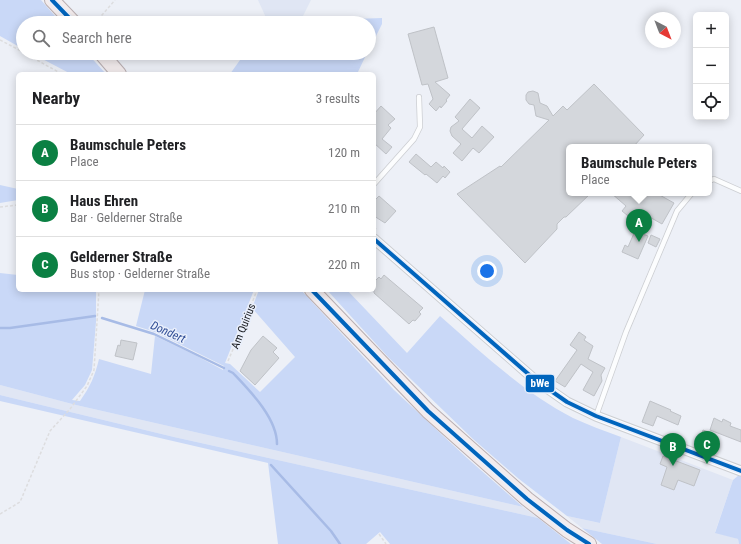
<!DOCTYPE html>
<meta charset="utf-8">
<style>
:root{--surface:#fff;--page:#f6f6f6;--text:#202124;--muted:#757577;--line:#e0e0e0;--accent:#0b8043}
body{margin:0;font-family:"Roboto Condensed",sans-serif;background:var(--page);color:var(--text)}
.controls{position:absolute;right:12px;top:12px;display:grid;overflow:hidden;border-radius:6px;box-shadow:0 2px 10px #0003}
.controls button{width:36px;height:36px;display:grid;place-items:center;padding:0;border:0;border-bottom:1px solid var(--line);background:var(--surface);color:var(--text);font:20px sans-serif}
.compass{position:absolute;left:645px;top:12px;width:36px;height:36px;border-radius:50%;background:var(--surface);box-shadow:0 2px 10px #0003;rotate:138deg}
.you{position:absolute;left:487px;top:271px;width:14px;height:14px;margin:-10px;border:3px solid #fff;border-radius:50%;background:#1a73e8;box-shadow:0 0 0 6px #1a73e833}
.badge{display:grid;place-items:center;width:26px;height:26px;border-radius:50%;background:var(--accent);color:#fff;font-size:13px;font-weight:700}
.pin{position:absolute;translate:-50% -33px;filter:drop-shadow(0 1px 2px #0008)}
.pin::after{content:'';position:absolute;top:21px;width:14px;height:12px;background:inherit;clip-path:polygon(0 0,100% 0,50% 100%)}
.popup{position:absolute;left:566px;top:144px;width:146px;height:52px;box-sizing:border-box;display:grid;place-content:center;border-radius:6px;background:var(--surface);filter:drop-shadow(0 1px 3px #0005);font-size:13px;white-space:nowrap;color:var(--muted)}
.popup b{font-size:15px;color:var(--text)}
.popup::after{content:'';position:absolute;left:50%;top:100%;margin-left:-8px;border:8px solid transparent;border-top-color:var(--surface)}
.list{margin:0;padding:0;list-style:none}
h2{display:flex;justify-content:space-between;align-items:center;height:52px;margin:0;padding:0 16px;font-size:17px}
h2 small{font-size:13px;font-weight:400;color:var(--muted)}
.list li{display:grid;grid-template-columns:26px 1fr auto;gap:12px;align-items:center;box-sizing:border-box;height:56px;padding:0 16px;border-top:1px solid var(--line)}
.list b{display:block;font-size:15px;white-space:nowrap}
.list p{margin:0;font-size:13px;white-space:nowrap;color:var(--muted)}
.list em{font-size:13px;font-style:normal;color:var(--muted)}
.icon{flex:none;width:22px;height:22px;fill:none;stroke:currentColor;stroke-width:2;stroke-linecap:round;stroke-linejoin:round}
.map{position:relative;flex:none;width:741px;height:544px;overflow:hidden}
.search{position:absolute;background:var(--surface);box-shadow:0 2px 10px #0003;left:16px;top:16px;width:360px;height:44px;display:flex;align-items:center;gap:10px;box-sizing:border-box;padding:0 14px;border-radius:22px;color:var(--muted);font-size:15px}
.panel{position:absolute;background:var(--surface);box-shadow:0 2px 10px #0003;left:16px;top:72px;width:360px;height:220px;border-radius:6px}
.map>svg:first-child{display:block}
</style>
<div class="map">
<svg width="741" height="544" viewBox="0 0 741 544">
<rect width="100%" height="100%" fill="#edf0f7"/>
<g fill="#e0e6f4">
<polygon points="258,0 311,0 301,20 268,22"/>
<polygon points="0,385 76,405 523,507 538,518 174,437 0,395"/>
<polygon points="621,437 733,480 715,532 738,539 739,544 657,544 582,528 567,516 600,523"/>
</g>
<g fill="#c9d8f7">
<polygon points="0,0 41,0 61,23 23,23 23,49 0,36"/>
<polygon points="382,18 382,24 369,50 369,23 267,23 268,22"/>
<polygon points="31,53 87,53 106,74 71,74"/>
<polygon points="245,53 367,53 357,74 230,74"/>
<polygon points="0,185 18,189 18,200 0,203"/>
<path d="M 0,273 L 18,275 L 18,290 L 96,290 L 96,322 L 92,370 L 85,385 L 72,400 L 80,401 C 90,387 95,376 99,359 L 151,374 L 155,336 L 195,355 L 223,370 L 224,366 L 155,332 L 136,326 L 145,290 L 254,290 L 225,363 L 230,364 L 260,392 L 295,357 L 252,308 L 259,290 L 301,290 L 394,390 L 467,458 L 523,507 L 76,405 L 0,385 Z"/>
<path d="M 327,290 L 347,290 L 407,353 L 440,316 C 482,353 523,392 573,418 C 588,425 605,431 621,437 L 600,523 L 567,516 L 519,479 L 473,439 L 388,357 Z"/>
<polygon points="0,395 174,437 538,518 571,544 390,544 380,532 366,544 278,544 268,463 0,401"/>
<polygon points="739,475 741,476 741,544 739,544 738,539 715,533 733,480"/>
<polygon points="582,528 657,544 602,544"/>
</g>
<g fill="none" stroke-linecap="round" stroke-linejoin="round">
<g stroke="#a7bbe6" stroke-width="2.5">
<polyline points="102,318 154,334 224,368"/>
<polyline points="0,328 10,328 95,316"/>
<path d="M 229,371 L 233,373 C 250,391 277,418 277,444"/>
<polyline points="271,465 331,531 340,544"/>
</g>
</g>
<g fill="#d4d7dc" stroke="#bfc2c7">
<polygon points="434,27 448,78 435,82 450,95 446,100 447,101 441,108 440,106 436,111 429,104 433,99 428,84 422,85 408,34"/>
<polygon points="594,84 644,135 633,147 569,147 569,193 591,193 566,217 564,217 557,224 557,229 525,263 457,194 500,166 501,167 549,120 536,116 534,105 529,104 526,100 526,95 528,92 533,91 538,93 540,103 547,106 553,116 563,106 567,110"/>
<polygon points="470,99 480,108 462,129 472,138 482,126 494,137 479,153 473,148 462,161 453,153 461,144 452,136 450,131 451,127 459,121 455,117"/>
<polygon points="381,106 395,119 388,125 391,128 382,139 392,147 386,154 374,143 374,114"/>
<polygon points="416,154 431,167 436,162 443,168 444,166 450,172 445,178 443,176 437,183 426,174 425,175 409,162"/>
<polygon points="611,193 656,193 674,203 662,224 646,215 638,224 622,211 626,206"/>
<polygon points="379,196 396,211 385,223 374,216 374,201"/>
<polygon points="635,231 648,236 638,259 622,252 625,245 628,247"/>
<polygon points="651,235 660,239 656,247 648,243"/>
<polygon points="384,275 423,308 419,312 421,314 415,321 413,320 409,324 374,293 374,282 379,277 381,279"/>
<polygon points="579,332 586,337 584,340 593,346 588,359 605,368 601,375 602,381 594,396 583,390 593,372 581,364 565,387 555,381 577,350 570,345"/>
<polygon points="263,336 277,348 273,352 279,358 255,385 240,371 251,350"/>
<polygon points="121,340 137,343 133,360 115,356 118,345 120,346"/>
<polygon points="650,401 671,410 670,411 681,416 678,425 657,416 653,426 642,422"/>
<polygon points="714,418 722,422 723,419 731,423 730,426 741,430 741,442 710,430"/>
<polygon points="703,430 714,434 710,445 699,441"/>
<polygon points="663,456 700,470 694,486 678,480 674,490 661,485 667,467 660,464"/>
</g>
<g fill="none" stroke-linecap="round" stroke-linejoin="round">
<defs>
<g id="lane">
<polyline points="709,181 714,179 741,191"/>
<polyline points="374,184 414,139 420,127 419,97"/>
<polyline points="596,416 626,332 677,211 692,193"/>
</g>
<polyline id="street" points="374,239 534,379 567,402 596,416 741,471"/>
<g id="primary">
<polyline points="52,0 74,23"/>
<polyline points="101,53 119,74"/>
<polyline points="312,290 428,411 527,499 567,530 589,544"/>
</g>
</defs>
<use href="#lane" stroke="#ccced2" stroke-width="6"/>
<use href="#street" stroke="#ccced2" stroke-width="11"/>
<use href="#primary" stroke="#baafb2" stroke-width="16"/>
<g stroke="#dddddf" stroke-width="1.5" stroke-dasharray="3 2" stroke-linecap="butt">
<polyline points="95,23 115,0"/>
<polyline points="0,40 23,52"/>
<polyline points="24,53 62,74"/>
<polyline points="0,207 18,205"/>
<polyline points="374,227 377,230"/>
<polyline points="228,361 244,324 257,290"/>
<polyline points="0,514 20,502 50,431 70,409 87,386 94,370 99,290"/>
<polyline points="379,534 386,544"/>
</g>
<use href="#lane" stroke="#fcfdfe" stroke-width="4.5"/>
<use href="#street" stroke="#fcfdfe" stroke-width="9"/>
<use href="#primary" stroke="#f3eced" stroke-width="14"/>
<defs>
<g id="bus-1">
<polyline points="52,0 74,23"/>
<polyline points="374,239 534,379 567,402 596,416 741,471"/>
<polyline points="312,290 428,411 527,499 567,530 589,544"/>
</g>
</defs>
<use href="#bus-1" stroke="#e9effb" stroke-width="7"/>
<use href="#bus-1" stroke="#0065bd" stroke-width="4"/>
</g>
<g text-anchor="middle" stroke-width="3" stroke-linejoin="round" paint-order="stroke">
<g font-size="11" fill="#181a1e" stroke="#e9effb">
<text transform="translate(243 326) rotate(-68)" y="4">Am Quirius</text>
</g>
<g font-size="12" font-style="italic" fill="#335097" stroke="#e9effb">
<text transform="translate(168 332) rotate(24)" y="4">Dondert</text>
</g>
</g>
<rect stroke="#e9effb" stroke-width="1.5" x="525" y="374" width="30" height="19" rx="4" fill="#0065bd"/>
<g font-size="11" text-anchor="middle" font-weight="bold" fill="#fff">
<text x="540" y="387">bWe</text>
</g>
</svg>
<div class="controls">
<button>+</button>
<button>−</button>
<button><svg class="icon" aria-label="locate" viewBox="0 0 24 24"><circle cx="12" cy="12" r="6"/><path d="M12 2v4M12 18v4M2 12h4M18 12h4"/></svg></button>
</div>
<svg class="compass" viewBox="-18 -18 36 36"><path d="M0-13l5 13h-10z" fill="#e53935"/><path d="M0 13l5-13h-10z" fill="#757577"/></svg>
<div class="you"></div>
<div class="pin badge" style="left:639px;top:242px">A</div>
<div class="popup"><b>Baumschule Peters</b>Place</div>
<div class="pin badge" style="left:673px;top:466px">B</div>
<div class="pin badge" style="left:707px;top:464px">C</div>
<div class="search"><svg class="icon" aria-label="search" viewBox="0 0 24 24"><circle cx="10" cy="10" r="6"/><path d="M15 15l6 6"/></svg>Search here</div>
<section class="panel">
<h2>Nearby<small>3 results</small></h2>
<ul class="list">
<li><span class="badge">A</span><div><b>Baumschule Peters</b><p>Place</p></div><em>120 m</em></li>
<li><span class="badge">B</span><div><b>Haus Ehren</b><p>Bar · Gelderner Straße</p></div><em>210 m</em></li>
<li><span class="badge">C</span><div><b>Gelderner Straße</b><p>Bus stop · Gelderner Straße</p></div><em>220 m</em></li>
</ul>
</section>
</div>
